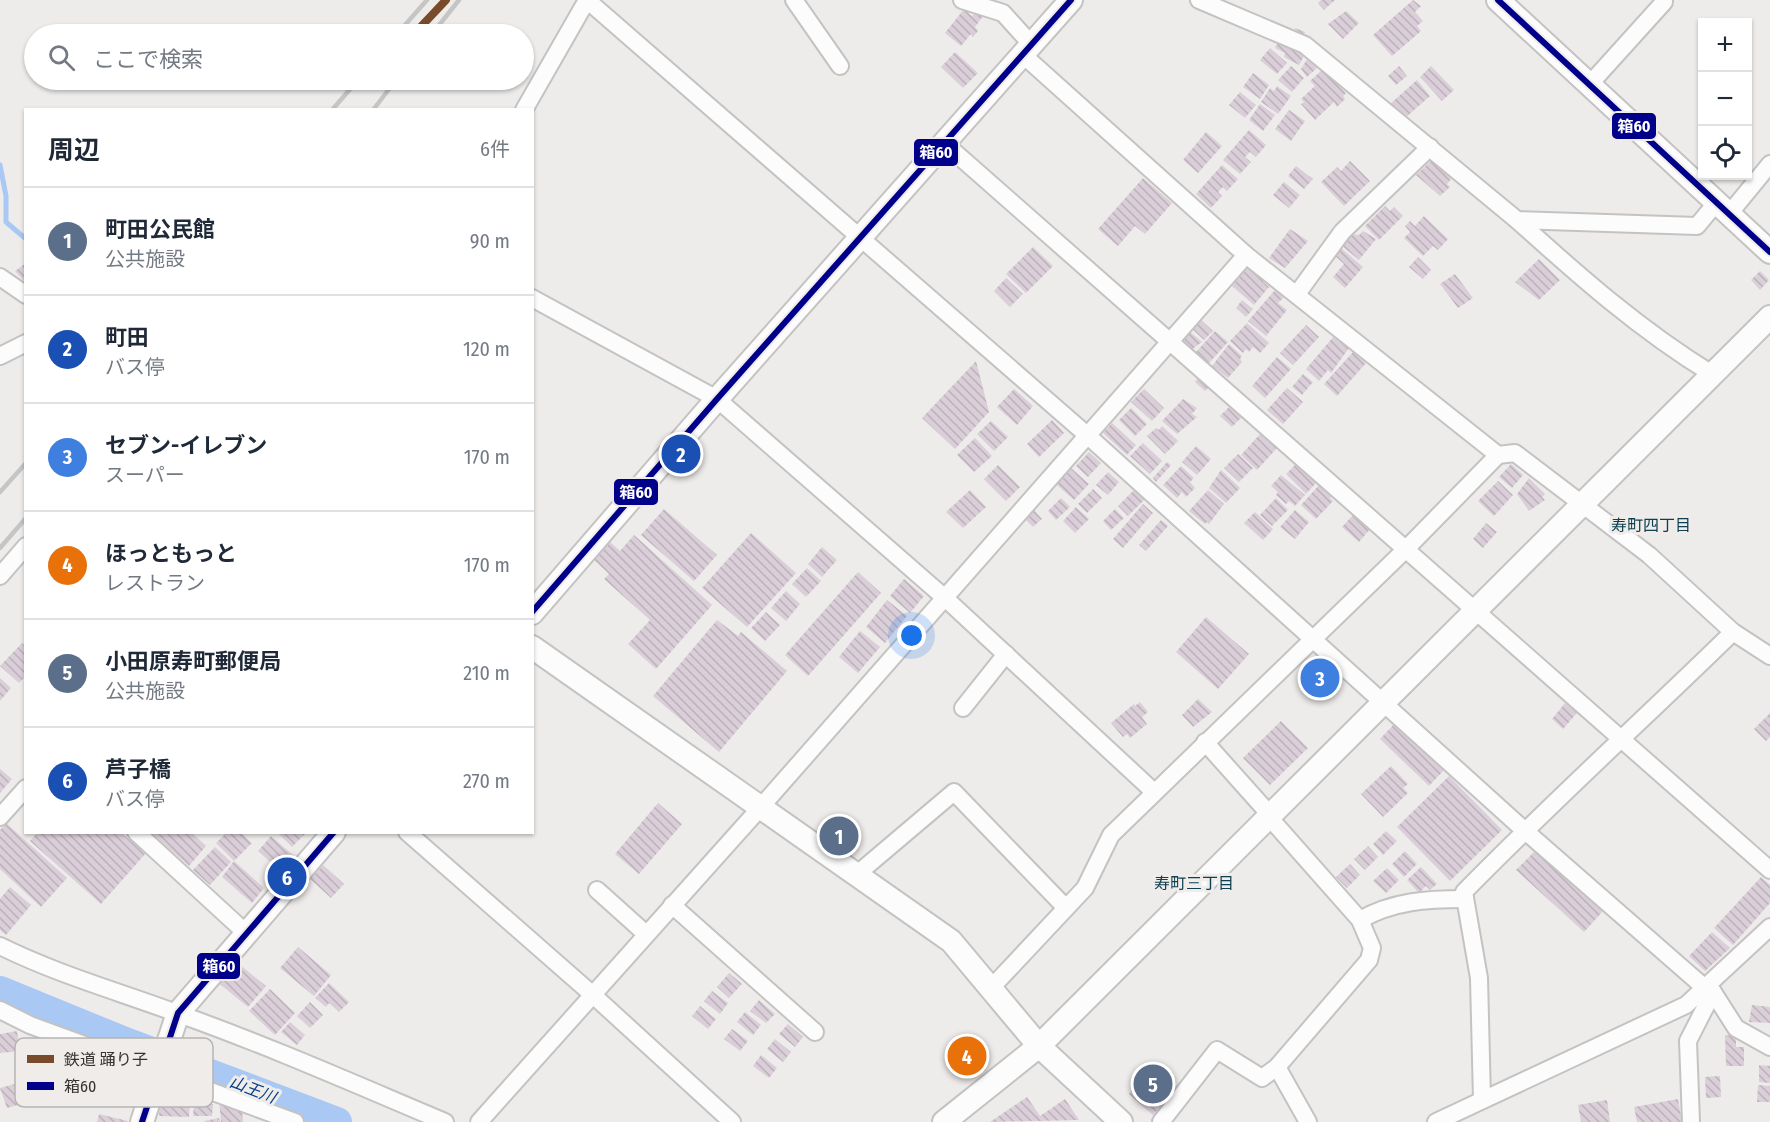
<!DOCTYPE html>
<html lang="ja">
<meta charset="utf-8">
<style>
:root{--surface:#fff;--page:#f2f2f3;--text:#1f2937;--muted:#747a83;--line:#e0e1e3;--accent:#7c3aed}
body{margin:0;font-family:"Fira Sans Condensed","Noto Sans JP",sans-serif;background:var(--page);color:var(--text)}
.controls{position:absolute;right:18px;top:18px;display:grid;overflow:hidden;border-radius:0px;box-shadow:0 2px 4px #0004}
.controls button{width:54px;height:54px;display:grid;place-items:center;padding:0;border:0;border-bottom:2px solid var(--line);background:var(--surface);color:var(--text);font:30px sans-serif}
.you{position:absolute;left:912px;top:636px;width:21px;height:21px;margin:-15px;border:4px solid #fff;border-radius:50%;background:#1a73e8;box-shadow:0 0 0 9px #1a73e833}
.badge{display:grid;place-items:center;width:39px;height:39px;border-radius:50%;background:var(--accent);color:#fff;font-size:20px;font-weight:700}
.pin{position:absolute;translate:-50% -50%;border:3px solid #fff;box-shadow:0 2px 6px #0006}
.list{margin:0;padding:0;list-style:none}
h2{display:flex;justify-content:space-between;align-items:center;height:78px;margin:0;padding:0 24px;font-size:26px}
h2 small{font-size:20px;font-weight:400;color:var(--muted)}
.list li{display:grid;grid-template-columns:39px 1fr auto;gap:18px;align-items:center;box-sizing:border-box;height:108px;padding:0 24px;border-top:2px solid var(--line)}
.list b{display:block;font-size:22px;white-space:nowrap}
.list p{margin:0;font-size:20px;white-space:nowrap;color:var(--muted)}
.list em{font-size:20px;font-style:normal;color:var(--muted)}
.icon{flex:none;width:33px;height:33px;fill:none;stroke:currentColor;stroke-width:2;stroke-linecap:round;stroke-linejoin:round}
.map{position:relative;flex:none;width:1770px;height:1122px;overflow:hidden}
.search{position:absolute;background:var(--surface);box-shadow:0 2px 4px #0004;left:24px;top:24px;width:510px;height:66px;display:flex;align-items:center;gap:15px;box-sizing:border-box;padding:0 21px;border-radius:33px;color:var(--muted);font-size:22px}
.panel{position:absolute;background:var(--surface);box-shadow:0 2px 4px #0004;left:24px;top:108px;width:510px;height:726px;border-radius:0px}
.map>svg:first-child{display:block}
</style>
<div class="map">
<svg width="1770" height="1122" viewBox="0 0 1770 1122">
<defs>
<pattern id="building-back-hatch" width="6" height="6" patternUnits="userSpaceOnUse" patternTransform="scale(1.5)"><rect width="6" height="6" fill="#daced9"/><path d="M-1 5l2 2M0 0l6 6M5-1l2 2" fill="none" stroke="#bcb1bb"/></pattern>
</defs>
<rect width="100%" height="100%" fill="#eeecea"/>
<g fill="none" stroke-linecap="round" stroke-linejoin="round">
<polyline stroke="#a9c8f4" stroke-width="5" points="0,165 6,196 6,222 26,239"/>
<polyline stroke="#a9c8f4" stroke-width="30" points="0,991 120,1040 337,1122"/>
</g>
<g fill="url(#building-back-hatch)">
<polygon points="1321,0 1335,0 1324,10 1318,3"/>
<polygon points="1413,0 1421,6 1415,12 1423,21 1417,26 1421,31 1392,56 1373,35"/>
<polygon points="964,9 972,16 974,14 983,16 975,27 978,31 973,37 971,34 961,46 945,33"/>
<polygon points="1346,11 1359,23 1343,39 1328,24"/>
<polygon points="1295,28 1305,32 1303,37 1294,33"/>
<polygon points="1278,42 1304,56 1299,65 1284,57 1285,53 1275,48"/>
<polygon points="1270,48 1287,63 1277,74 1260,60"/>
<polygon points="955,52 978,73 963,88 941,67"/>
<polygon points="1309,56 1318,67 1307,77 1301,69"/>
<polygon points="1291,66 1304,78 1292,92 1278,80"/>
<polygon points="1399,66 1407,76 1396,85 1388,76"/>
<polygon points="1431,66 1454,90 1442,101 1420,77"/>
<polygon points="1323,69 1346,93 1343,96 1345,99 1337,107 1334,102 1315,120 1301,104 1304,102 1301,99 1315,86 1310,81"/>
<polygon points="1253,73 1269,85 1260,99 1243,87"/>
<polygon points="1417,80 1430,96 1404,119 1390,104"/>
<polygon points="1277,86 1291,96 1278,114 1261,102 1270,88 1274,91"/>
<polygon points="1240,92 1256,105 1245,118 1229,105"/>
<polygon points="1260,104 1275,115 1263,131 1249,120"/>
<polygon points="1289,110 1305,121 1291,141 1275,129"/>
<polygon points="1249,130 1266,145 1256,157 1250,152 1245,157 1251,162 1240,174 1223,160"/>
<polygon points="1206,132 1222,146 1198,173 1183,160"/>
<polygon points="1432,160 1436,165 1438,162 1451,179 1447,184 1450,187 1440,196 1416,175"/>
<polygon points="1350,161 1370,181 1344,206 1321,182 1337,167 1341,171"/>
<polygon points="1222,165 1238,179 1227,191 1223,187 1218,192 1222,196 1211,208 1196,194"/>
<polygon points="1296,166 1313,179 1304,189 1288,176"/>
<polygon points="1143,178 1172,203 1145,234 1135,226 1118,246 1098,229"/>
<polygon points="1284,182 1300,195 1289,208 1273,195"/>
<polygon points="1385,206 1390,211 1394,207 1403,216 1379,240 1365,226"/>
<polygon points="1424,216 1448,239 1438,250 1433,246 1423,256 1404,238 1410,232 1405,226 1410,221 1415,226"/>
<polygon points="1290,229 1308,241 1285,268 1269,258"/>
<polygon points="1363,231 1376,239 1359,260 1341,245 1350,234 1359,235"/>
<polygon points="1033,247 1053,266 1026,293 1006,274"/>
<polygon points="1341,248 1363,267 1345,288 1333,277 1344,264 1335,256"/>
<polygon points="1418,257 1431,270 1423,279 1409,267"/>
<polygon points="1539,259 1560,280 1539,300 1515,282"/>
<polygon points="26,263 26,283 15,271"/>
<polygon points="1247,268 1265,279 1263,282 1269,287 1254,305 1232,286"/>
<polygon points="1760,271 1769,280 1760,290 1751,280"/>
<polygon points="1455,274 1473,298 1458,308 1440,284"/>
<polygon points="1006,278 1023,294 1010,307 994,291"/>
<polygon points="1275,290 1284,297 1278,303 1287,310 1266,336 1248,321"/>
<polygon points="1242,300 1253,309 1246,317 1236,308"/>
<polygon points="1200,319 1213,331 1204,340 1191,328"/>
<polygon points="1247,323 1269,343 1260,353 1253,347 1249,352 1246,349 1243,353 1230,341"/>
<polygon points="1306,325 1319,337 1293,365 1280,353"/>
<polygon points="1188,330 1202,342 1191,350 1180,340"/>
<polygon points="1215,331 1228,342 1209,363 1196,352"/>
<polygon points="1334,336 1349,348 1331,373 1328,370 1319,381 1306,369"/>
<polygon points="1229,344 1242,356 1240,359 1242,362 1228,378 1212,366"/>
<polygon points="1353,352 1366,363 1337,396 1324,384"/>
<polygon points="1277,357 1291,369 1265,398 1252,386"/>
<polygon points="976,361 989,412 955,449 922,418"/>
<polygon points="1303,374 1313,382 1302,395 1292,387"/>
<polygon points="1199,377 1209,387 1205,391 1195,382"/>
<polygon points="1287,388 1303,402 1283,424 1267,410"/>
<polygon points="1014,389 1033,406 1017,425 997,407"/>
<polygon points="1144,389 1164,408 1152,421 1131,402"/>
<polygon points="1183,399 1197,408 1192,414 1197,417 1177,434 1162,421"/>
<polygon points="1230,406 1242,417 1232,427 1220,416"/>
<polygon points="1131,408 1147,424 1135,436 1119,420"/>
<polygon points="1052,420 1064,433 1039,457 1027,444"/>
<polygon points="991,421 1008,437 994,451 977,434"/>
<polygon points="1112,423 1136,445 1127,455 1103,433"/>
<polygon points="1162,426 1178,441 1165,454 1147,436 1156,428 1159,430"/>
<polygon points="1260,434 1277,448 1257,470 1241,455"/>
<polygon points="975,438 992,456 974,472 957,455"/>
<polygon points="1143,443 1162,461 1150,474 1130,456"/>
<polygon points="1196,446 1211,459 1197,475 1182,462"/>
<polygon points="1089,452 1101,463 1088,477 1076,466"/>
<polygon points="1238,454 1253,468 1239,482 1224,468"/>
<polygon points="1167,462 1171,465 1156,482 1153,478"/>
<polygon points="1296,464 1316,483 1306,494 1286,474"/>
<polygon points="1511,464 1523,475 1512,488 1499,477"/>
<polygon points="998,465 1020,487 1006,501 984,479"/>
<polygon points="1181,466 1194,478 1190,482 1195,488 1186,497 1182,492 1177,498 1163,485"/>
<polygon points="1071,468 1089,484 1074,500 1056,484"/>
<polygon points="1221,470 1240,488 1226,503 1209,488"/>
<polygon points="1108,472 1119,482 1108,495 1096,485"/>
<polygon points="1281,475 1305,495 1295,506 1289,501 1286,504 1276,495 1278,492 1271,486"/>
<polygon points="1529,478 1545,494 1542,497 1545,500 1529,511 1517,494"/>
<polygon points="1498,481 1513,495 1494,516 1478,501"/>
<polygon points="1320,484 1332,496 1330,498 1333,501 1316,519 1301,505"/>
<polygon points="1093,489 1102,498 1087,513 1078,504"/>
<polygon points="1135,489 1145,499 1128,516 1118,506"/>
<polygon points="970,490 986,507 963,528 946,512"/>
<polygon points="1208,490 1224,504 1209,524 1207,522 1205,524 1189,511"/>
<polygon points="1061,498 1070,507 1056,520 1048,511"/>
<polygon points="1276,498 1288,510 1272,526 1260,515"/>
<polygon points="1143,504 1153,513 1123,548 1113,539"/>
<polygon points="1076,507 1089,519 1075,533 1063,521"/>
<polygon points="664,509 717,555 694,581 641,535"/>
<polygon points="1115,509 1124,518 1111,530 1103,521"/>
<polygon points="1034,510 1042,519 1033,527 1025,519"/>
<polygon points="1295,510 1309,522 1295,539 1280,527"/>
<polygon points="1255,512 1273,529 1263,540 1244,523"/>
<polygon points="1353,515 1356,518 1358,516 1371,528 1359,542 1342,527"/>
<polygon points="1161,520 1168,526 1146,551 1139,545"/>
<polygon points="1486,523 1497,532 1483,548 1473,539"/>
<polygon points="751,533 796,573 747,627 702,588"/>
<polygon points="634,535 712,605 656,669 628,644 650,620 604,579 609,574 592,558 608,540 620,551"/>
<polygon points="822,547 837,560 822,577 808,564"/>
<polygon points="807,568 821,581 806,597 792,584"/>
<polygon points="858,572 881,593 808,676 785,655"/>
<polygon points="904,579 924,596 910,613 890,596"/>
<polygon points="786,591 800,604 786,621 771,608"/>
<polygon points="887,600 907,616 885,643 866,627"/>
<polygon points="766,612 780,625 765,641 751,628"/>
<polygon points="1206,617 1249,654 1218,689 1176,652"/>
<polygon points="717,620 738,636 741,632 787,671 719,752 653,696"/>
<polygon points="860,631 880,647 858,673 839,657"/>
<polygon points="22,643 26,647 26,676 19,683 0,666"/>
<polygon points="1315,659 1340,683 1326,698 1301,674"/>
<polygon points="0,678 11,688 0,701"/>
<polygon points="1198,699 1212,712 1193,727 1182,715"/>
<polygon points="1140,702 1148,712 1142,717 1147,724 1130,738 1127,734 1123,737 1111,723 1134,704 1135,706"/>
<polygon points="1565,703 1577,713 1563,729 1552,719"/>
<polygon points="1770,713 1770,737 1766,741 1754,729"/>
<polygon points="1281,721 1308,748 1270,785 1243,758"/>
<polygon points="1396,722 1445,769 1429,786 1380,739"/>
<polygon points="1391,766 1408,784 1403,788 1408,793 1383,817 1361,794"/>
<polygon points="0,769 12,779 0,793"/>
<polygon points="1449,776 1502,830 1450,881 1397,827"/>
<polygon points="658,803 682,824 639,874 615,854"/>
<polygon points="836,814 861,831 842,858 817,841"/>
<polygon points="6,823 67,878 41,907 0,869 0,830"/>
<polygon points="1386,831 1397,841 1383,855 1373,844"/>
<polygon points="38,832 120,832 146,853 101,904 30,841"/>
<polygon points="150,832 191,832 206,846 189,866"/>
<polygon points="227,832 240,832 252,843 234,861 264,888 252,903 222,877 234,861 216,843"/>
<polygon points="277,832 307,832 292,847"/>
<polygon points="271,836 301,862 287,877 258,851"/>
<polygon points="1368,846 1378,857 1365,870 1354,859"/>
<polygon points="215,847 231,862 210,885 193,870"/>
<polygon points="1536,850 1604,910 1584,932 1516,870"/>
<polygon points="1405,851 1417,864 1404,877 1392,864"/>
<polygon points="1350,864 1360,875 1347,888 1336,877"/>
<polygon points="323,865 344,884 331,898 310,879"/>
<polygon points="1421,867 1437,884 1430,890 1426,886 1419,893 1407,880"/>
<polygon points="1387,868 1399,880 1386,893 1373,881"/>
<polygon points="1761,877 1770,885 1770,903 1733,945 1714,928"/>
<polygon points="10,887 31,905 6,935 0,930 0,899"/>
<polygon points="1712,932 1730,948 1705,971 1689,956"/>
<polygon points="298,947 331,975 314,996 280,968"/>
<polygon points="234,960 266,986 248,1007 216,981"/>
<polygon points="729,973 742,984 729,998 717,987"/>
<polygon points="329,983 349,1002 339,1012 329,1003 326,1007 315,998"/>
<polygon points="270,989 295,1013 275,1035 249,1011"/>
<polygon points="712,991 728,1003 720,1014 704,1001"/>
<polygon points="759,1000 775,1014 766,1023 750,1011"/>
<polygon points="310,1002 323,1015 310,1028 297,1016"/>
<polygon points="1752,1005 1770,1007 1770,1023 1749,1022"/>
<polygon points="700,1006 716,1019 708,1029 692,1016"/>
<polygon points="745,1012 761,1025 753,1035 737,1022"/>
<polygon points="290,1022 305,1035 297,1045 281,1032"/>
<polygon points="788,1024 803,1037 795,1047 779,1034"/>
<polygon points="732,1029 748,1041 740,1051 724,1039"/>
<polygon points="17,1031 20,1051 0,1053 0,1034"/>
<polygon points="1725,1035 1736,1036 1736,1047 1744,1047 1744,1066 1726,1066"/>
<polygon points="39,1037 65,1043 61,1060 35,1053"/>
<polygon points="775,1039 791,1052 783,1062 767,1049"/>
<polygon points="761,1055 777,1068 769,1078 753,1066"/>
<polygon points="1157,1064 1165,1072 1160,1078 1175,1091 1153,1115 1129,1094"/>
<polygon points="1759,1065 1770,1066 1770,1083 1759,1082"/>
<polygon points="1720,1076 1721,1097 1706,1098 1705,1077"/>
<polygon points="22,1082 29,1102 7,1108 0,1088"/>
<polygon points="1758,1085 1770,1086 1770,1102 1757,1102"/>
<polygon points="1027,1097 1040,1116 1065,1099 1079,1120 990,1122"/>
<polygon points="160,1099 190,1101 189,1117 159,1116"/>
<polygon points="1678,1099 1682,1122 1637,1122 1634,1107"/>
<polygon points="219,1100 242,1108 243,1122 221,1122"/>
<polygon points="1607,1100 1610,1122 1581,1122 1578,1105"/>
<polygon points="194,1103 213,1104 212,1116 193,1116"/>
<polygon points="99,1114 128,1121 128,1122 97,1122"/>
<polygon points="219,1118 220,1122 205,1122 204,1121"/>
</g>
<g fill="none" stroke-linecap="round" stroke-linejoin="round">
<defs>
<g id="street">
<polyline points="794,0 840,66"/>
<polyline points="962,0 1003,13 1031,44"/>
<polyline points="1199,0 1305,45 1517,220 1697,226 1716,203"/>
<polyline points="1022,54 1246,255 1498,455 1515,453 1649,555 1733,632 1770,656"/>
<polyline points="1589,85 1664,2"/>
<polyline points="524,110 587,0 1087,435 1524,830 1705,988 1713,992 1736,1028 1770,1047"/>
<polyline points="943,142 1770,870"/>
<polyline points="1729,214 1770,164"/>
<path d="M 1517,220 C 1579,276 1640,330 1712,374"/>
<polyline points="0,277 26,295"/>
<polyline points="1297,294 1342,232 1430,147"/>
<polyline points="532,298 717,399 945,598 1153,791"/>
<polyline points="0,356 26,343"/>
<polyline points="0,576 26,546"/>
<polyline points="963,708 1006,654"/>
<polyline points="1205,742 1271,816"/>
<polyline points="0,817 26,788"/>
<polyline points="1269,817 1360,920 1372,948 1369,960 1277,1067 1308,1122"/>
<polyline points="136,832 246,933"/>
<polyline points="407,832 593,995 732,1122"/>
<polyline points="856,875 954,792 1066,908"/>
<polyline points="597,890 646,934"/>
<polyline points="672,905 815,1032"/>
<path d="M 1360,920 C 1393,901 1427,899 1465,899"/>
<path d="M 0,946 C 59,975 117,991 179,1014 C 269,1046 357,1085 445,1122"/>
<polyline points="992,987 1085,888 1111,835 1405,550 1498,455"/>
<polyline points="0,1010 30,1025 295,1122"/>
<path d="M 1482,1100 L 1479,978 L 1464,892 C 1551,803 1644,719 1733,632"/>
<polyline points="479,1122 760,808 1246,255"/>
<polyline points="1161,1122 1217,1050 1262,1078 1277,1067"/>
<polyline points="1436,1122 1686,1005 1770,927"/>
<polyline points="1691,1122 1688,1041 1713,992"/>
</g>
<g id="secondary">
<polyline points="1498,0 1770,252"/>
<polyline points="532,613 717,399 1071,0"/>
<polyline points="532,647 951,941 1039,1046 1121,1122"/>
<polyline points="142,1122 178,1013 334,832"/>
<polyline points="944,1122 1039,1046 1770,317"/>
</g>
</defs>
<use href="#street" stroke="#c4c3c2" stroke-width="20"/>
<use href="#secondary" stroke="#c4c3c2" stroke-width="26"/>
<use href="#street" stroke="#fcfcfc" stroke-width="16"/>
<use href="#secondary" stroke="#fcfcfc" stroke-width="22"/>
<g stroke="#c5c5c5" stroke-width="4.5">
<polyline points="397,34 427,0"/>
<polyline points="432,34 459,0"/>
<polyline points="332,110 358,80"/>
<polyline points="373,110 396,80"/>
<polyline points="0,492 26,463"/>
<polyline points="0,548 26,518"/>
</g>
<defs>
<g id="bus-1">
<polyline points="1498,0 1770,252"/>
<polyline points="532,612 717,399 1071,0"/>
<polyline points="142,1122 178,1013 334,832"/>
</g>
</defs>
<use href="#bus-1" stroke="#efece9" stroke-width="10"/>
<use href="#bus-1" stroke="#00008b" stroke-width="6"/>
<defs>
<polyline id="rail-1" points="414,34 446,0"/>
</defs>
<use href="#rail-1" stroke="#efece9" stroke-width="12"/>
<use href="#rail-1" stroke="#7a4b2a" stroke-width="8"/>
</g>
<g text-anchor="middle" stroke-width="6" stroke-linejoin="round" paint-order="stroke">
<g font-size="16" fill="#0e4052" stroke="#efece9">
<text x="1651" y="531">寿町四丁目</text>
<text x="1194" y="889">寿町三丁目</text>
</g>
<g font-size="16" font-style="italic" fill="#023e88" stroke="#efece9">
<text transform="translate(253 1089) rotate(21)" y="6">山王川</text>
</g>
</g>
<rect x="15" y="1038" width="198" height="69" rx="9" fill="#efece9" stroke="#b7b4b2" stroke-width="1.5"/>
<rect x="27" y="1055" width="27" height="8" fill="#7a4b2a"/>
<rect x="27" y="1082" width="27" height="8" fill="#00008b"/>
<g font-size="16" fill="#343332">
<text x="64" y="1065">鉄道 踊り子</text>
<text x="64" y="1092">箱60</text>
</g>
<g stroke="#efece9" stroke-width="2">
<rect x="1611" y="112" width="46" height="28" rx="6" fill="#00008b"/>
<rect x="913" y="138" width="46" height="29" rx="6" fill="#00008b"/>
<rect x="613" y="478" width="46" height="28" rx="6" fill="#00008b"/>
<rect x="196" y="952" width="45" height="28" rx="6" fill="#00008b"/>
</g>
<g font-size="16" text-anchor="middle" font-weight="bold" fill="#fff">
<text x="1634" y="132">箱60</text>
<text x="936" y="158">箱60</text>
<text x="636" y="498">箱60</text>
<text x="219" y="972">箱60</text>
</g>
</svg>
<div class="controls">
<button>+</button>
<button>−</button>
<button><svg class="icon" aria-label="locate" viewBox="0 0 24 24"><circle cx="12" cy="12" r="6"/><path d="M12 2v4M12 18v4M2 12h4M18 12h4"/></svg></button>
</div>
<div class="you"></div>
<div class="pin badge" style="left:839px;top:836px;background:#5c6f8a">1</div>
<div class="pin badge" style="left:681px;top:454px;background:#1a4fb4">2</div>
<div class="pin badge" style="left:1320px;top:678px;background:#3f7fe0">3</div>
<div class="pin badge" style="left:967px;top:1056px;background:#e8710a">4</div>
<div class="pin badge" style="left:1153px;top:1084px;background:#5c6f8a">5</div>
<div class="pin badge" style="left:287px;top:877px;background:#1a4fb4">6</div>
<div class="search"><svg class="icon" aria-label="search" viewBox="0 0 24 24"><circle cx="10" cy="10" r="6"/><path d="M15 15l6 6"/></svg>ここで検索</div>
<section class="panel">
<h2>周辺<small>6件</small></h2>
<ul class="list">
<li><span class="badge" style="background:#5c6f8a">1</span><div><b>町田公民館</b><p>公共施設</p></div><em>90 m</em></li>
<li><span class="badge" style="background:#1a4fb4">2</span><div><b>町田</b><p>バス停</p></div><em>120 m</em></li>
<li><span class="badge" style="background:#3f7fe0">3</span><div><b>セブン-イレブン</b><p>スーパー</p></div><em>170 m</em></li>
<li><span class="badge" style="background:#e8710a">4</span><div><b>ほっともっと</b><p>レストラン</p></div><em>170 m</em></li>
<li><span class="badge" style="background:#5c6f8a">5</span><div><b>小田原寿町郵便局</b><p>公共施設</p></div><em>210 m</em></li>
<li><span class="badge" style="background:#1a4fb4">6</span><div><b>芦子橋</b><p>バス停</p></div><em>270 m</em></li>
</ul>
</section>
</div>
